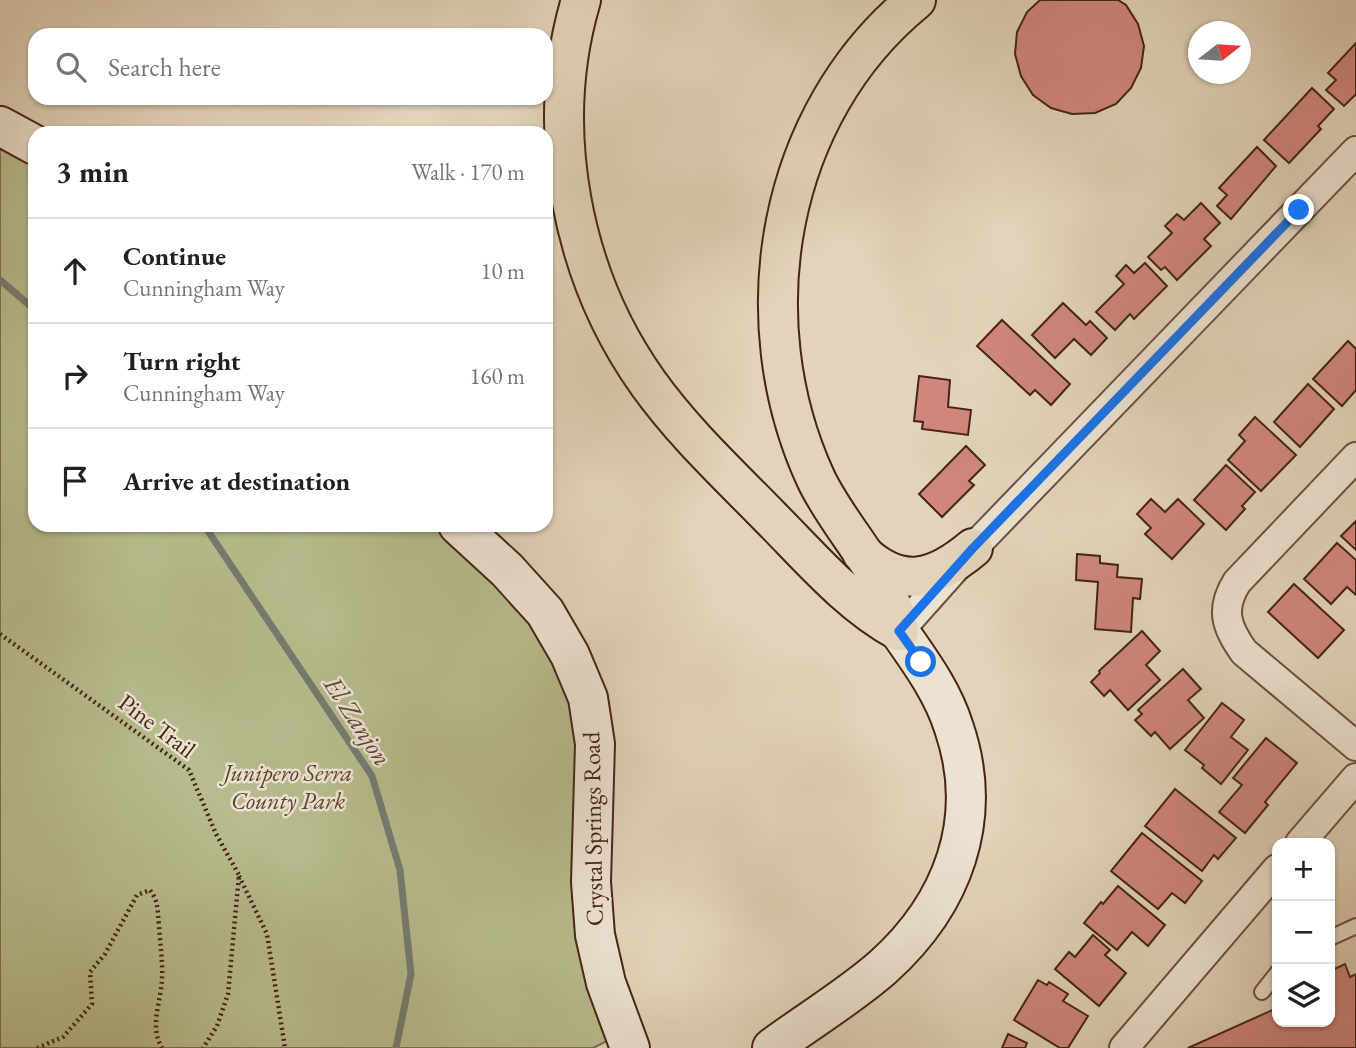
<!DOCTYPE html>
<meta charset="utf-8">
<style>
:root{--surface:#fff;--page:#f2f2f2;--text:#202124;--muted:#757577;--line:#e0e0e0}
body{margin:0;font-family:"EB Garamond",serif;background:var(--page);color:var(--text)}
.controls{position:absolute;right:21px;bottom:21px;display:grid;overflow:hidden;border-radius:14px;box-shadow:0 2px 5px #0004}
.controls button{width:63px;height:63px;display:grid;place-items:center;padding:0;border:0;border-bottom:2px solid var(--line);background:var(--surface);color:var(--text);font:35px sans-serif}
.compass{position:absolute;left:1188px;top:21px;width:63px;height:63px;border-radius:50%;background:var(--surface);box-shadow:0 2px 5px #0004;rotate:73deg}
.stop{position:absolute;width:21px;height:21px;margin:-16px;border:5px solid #1a73e8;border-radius:50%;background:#fff}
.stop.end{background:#1a73e8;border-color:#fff;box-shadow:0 2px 7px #0008}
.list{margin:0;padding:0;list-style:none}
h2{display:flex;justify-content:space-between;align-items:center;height:91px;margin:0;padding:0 28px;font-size:30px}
h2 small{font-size:23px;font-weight:400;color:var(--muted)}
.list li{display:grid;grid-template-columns:46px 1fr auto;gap:21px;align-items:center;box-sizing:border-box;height:105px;padding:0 28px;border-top:2px solid var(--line)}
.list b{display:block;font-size:26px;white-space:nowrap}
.list p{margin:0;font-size:23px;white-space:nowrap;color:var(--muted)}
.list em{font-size:23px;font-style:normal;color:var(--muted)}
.icon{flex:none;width:38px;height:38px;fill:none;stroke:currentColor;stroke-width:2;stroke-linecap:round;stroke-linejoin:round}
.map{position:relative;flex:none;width:1356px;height:1048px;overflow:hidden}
.search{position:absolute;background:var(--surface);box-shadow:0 2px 5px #0004;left:28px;top:28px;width:525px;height:77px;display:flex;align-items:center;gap:18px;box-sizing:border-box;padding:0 24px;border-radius:21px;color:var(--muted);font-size:26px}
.panel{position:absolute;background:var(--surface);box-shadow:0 2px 5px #0004;left:28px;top:126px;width:525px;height:406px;border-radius:21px}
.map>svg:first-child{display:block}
</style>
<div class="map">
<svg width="1356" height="1048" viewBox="0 0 1356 1048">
<rect width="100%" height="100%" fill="#e2d3ba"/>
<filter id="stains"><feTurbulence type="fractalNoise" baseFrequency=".00286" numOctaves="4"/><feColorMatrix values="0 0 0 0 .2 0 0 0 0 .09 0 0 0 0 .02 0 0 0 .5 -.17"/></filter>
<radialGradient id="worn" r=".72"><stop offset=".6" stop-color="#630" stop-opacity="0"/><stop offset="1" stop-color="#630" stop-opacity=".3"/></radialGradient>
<polygon fill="#b7bb8d" stroke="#7e7050" stroke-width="2" points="0,135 35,154 35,525 442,525 533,612 570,676 607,1041 593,1048 0,1048"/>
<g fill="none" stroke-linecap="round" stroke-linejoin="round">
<g stroke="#757c71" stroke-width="7">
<polyline points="0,280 35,310"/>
<polyline points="204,525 372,776 400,870 411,974 396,1048"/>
</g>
</g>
<g fill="#cf867e" stroke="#462413" stroke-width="2">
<polygon points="1040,0 1118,0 1126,5 1138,24 1144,46 1141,68 1131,88 1116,104 1095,113 1072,114 1051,108 1033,95 1021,76 1015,54 1017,32 1027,12"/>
<polygon points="1356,43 1356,94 1344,106 1326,90 1336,80 1328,73"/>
<polygon points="1312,88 1334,109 1318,126 1321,129 1289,163 1264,140"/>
<polygon points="1257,147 1276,166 1231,219 1217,206 1227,195 1219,188"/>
<polygon points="1201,203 1220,223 1204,239 1211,246 1177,280 1165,267 1161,270 1148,257 1172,233 1165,226 1177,214 1184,220"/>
<polygon points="1145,263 1167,286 1134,319 1130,314 1115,330 1096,312 1124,284 1116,276 1126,265 1134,273"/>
<polygon points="1063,303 1086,325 1090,321 1107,338 1091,355 1074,339 1055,358 1032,335"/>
<polygon points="1002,320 1070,384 1051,405 1035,390 1030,395 977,346"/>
<polygon points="1348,341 1356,349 1356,390 1342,406 1313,379"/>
<polygon points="919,376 950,380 948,407 971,410 968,435 922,429 923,422 914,421"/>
<polygon points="1308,384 1334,409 1300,447 1274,422"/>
<polygon points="1255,417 1296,455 1261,491 1228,460 1245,441 1239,435"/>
<polygon points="966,446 985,465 969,481 974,485 942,517 919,494"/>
<polygon points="1226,465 1255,492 1242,506 1245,509 1226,530 1194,500"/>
<polygon points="1151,499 1165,512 1178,499 1204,524 1172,559 1145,534 1151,528 1137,514"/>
<polygon points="1356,521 1356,550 1341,536"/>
<polygon points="1337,543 1356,560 1356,595 1347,587 1331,604 1304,579"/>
<polygon points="1077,554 1100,556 1100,563 1118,565 1117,577 1142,579 1140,599 1133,598 1131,632 1095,629 1098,582 1076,580"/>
<polygon points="1294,584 1344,630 1318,658 1268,612"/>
<polygon points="1142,631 1160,651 1146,665 1160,680 1128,710 1110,690 1104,696 1091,682 1100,673 1099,671"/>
<polygon points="1183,669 1201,689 1188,700 1204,718 1170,749 1155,732 1151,736 1135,720 1142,714 1138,710"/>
<polygon points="1222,703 1244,720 1231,737 1248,750 1221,784 1202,768 1204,765 1185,750"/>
<polygon points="1266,738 1297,763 1265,802 1268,805 1245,833 1219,812 1242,785 1233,778"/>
<polygon points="1175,789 1236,838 1218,859 1214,855 1202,871 1145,826"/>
<polygon points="1142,833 1202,881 1185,903 1172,893 1158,909 1111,871"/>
<polygon points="1118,886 1165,925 1148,946 1132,932 1117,950 1084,923 1101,902 1103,904"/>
<polygon points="1093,935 1110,950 1105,955 1126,973 1099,1006 1055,969 1069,952 1075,957"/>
<polygon points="1345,964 1350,977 1356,974 1356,1048 1188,1048 1277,1008 1277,1022 1330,1022 1330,971"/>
<polygon points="1038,980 1047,985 1049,982 1068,994 1063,1001 1088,1016 1068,1048 1060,1048 1014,1020"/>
<polygon points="1008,1034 1027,1043 1025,1048 1002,1048"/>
</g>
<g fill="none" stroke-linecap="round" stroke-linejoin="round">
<defs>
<g id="lane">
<polyline points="1330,938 1356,926"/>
<polyline points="1262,992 1277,973"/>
</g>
<g id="street">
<path d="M 1356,457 L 1237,582 C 1220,609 1226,627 1244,652 L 1356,746"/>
<polyline points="899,631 973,548 1356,151"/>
<polyline points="1300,843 1356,778"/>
<polyline points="1124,1048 1277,869"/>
</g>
<g id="secondary">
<polyline points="0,126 35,145"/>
<polyline points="458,525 507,570 545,612 570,655 588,698 595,744 591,882 595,935 606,983 630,1048"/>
<path d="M 772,1048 C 808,1021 849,997 883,967 C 953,904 985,819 954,728 C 943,692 920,661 899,631"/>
</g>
<g id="highway">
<path d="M 581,0 C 543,128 571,275 648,383 C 683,432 727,473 769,516 C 810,557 848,603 899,631"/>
<path d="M 862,553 C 901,590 935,580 973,548"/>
<path d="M 899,631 C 889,574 840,530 816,479 C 742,319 776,114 916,0"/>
</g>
</defs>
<use href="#lane" stroke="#6d503d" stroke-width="18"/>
<use href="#street" stroke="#6d503d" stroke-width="32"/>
<use href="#secondary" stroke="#462413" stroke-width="42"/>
<use href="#highway" stroke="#462413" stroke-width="42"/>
<g stroke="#462413" stroke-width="4.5" stroke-dasharray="2 3.5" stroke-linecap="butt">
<polyline points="0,634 189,770 216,834 239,875 228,994 217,1026 203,1048"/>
<polyline points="239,876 267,934 285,1048"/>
<path d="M 37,1048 L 63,1037 L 92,1004 L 90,972 L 105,954 L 137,895 L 150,890 C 159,902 157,910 159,925 C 160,944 163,961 162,979 C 161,1002 149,1027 162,1048"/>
</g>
<use href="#lane" stroke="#ece2d2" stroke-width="14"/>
<use href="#street" stroke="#ece2d2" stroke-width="28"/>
<use href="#secondary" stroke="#ece2d2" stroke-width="38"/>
<use href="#highway" stroke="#e2d3ba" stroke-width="38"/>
</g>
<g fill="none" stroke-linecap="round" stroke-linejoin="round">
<polyline stroke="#1a73e8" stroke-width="9" points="921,662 899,631 973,548 1299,210"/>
</g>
<g text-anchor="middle" stroke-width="5" stroke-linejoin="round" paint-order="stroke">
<g font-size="24" fill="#462413" stroke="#ece2d2">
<text transform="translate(157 726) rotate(37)" y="8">Pine Trail</text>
<text transform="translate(593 829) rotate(-91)" y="8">Crystal Springs Road</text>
</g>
<g font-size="24" font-style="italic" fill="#5d422b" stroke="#ece2d2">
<text x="288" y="781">Junipero Serra<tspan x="288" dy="28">County Park</tspan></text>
</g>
<g font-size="26" font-style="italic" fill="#5a493a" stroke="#ece2d2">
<text transform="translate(358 721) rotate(57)" y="9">El Zanjon</text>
</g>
</g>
<rect width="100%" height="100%" filter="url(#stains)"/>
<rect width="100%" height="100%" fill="url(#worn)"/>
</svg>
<div class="controls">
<button>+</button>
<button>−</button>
<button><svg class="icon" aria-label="layers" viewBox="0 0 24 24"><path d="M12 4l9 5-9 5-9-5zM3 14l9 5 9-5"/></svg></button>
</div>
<svg class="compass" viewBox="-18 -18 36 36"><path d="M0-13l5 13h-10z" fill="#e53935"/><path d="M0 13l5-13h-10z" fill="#757577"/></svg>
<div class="stop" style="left:921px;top:662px"></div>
<div class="stop end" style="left:1299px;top:210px"></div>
<div class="search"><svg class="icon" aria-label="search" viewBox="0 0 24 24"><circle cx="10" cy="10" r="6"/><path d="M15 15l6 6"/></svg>Search here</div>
<section class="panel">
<h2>3 min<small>Walk · 170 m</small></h2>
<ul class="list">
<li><svg class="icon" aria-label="ahead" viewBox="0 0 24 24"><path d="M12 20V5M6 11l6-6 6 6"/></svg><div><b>Continue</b><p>Cunningham Way</p></div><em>10 m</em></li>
<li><svg class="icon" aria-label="right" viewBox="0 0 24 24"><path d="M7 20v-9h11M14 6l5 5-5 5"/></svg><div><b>Turn right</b><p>Cunningham Way</p></div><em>160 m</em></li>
<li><svg class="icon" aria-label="arrive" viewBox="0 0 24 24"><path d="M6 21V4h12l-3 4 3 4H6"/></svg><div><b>Arrive at destination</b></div></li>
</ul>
</section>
</div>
